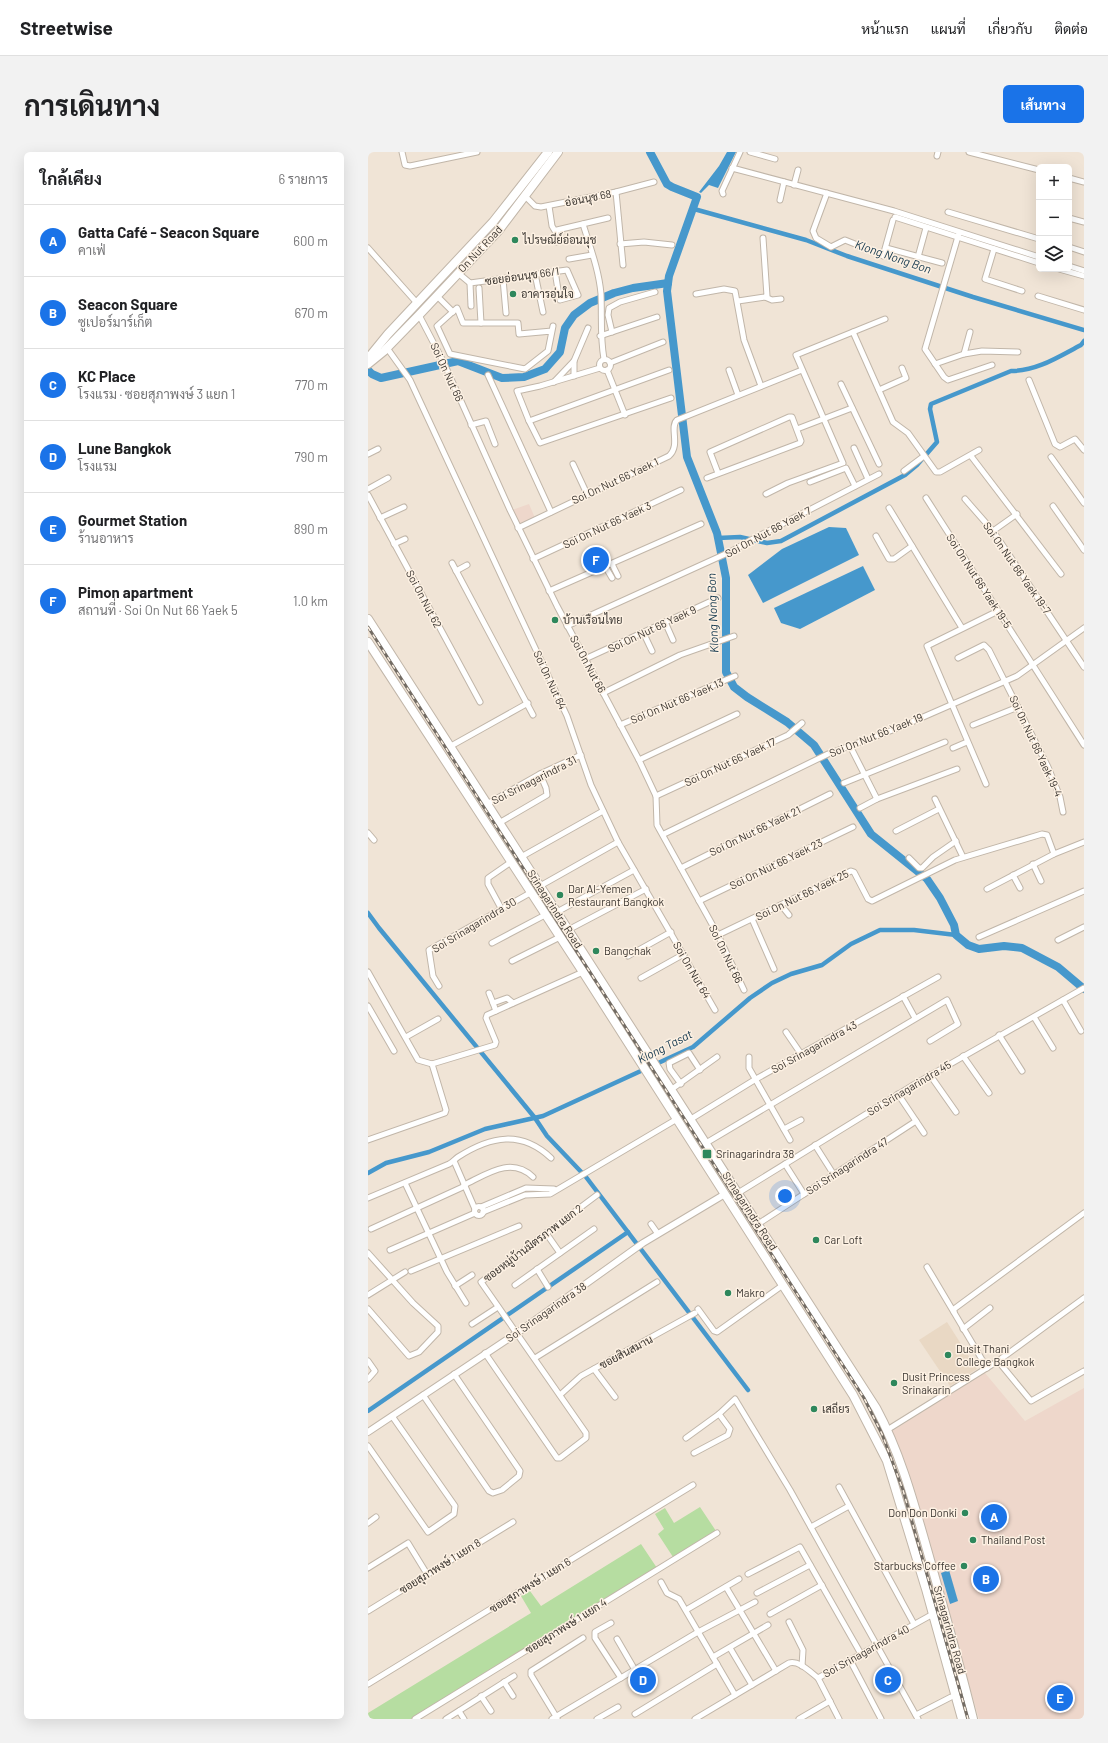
<!DOCTYPE html>
<html lang="th">
<meta charset="utf-8">
<style>
:root{--surface:#fff;--page:#f2f2f2;--text:#202124;--muted:#757577;--line:#e0e0e0;--accent:#1a73e8}
body{margin:0;font-family:Barlow,Sarabun,sans-serif;background:var(--page);color:var(--text)}
.controls{position:absolute;right:12px;top:12px;display:grid;overflow:hidden;border-radius:6px;box-shadow:0 4px 16px #0002}
.controls button{width:36px;height:36px;display:grid;place-items:center;padding:0;border:0;border-bottom:1px solid var(--line);background:var(--surface);color:var(--text);font:20px sans-serif}
.you{position:absolute;left:417px;top:1044px;width:14px;height:14px;margin:-10px;border:3px solid #fff;border-radius:50%;background:#1a73e8;box-shadow:0 0 0 6px #1a73e833}
.badge{display:grid;place-items:center;width:26px;height:26px;border-radius:50%;background:var(--accent);color:#fff;font-size:13px;font-weight:700}
.pin{position:absolute;translate:-50% -50%;border:2px solid #fff;box-shadow:0 1px 4px #0006}
.list{margin:0;padding:0;list-style:none}
h2{display:flex;justify-content:space-between;align-items:center;height:52px;margin:0;padding:0 16px;font-size:17px}
h2 small{font-size:13px;font-weight:400;color:var(--muted)}
.list li{display:grid;grid-template-columns:26px 1fr auto;gap:12px;align-items:center;box-sizing:border-box;height:72px;padding:0 16px;border-top:1px solid var(--line)}
.list b{display:block;font-size:15px;white-space:nowrap}
.list p{margin:0;font-size:13px;white-space:nowrap;color:var(--muted)}
.list em{font-size:13px;font-style:normal;color:var(--muted)}
.icon{flex:none;width:22px;height:22px;fill:none;stroke:currentColor;stroke-width:2;stroke-linecap:round;stroke-linejoin:round}
.map{position:relative;flex:none;width:716px;height:1567px;overflow:hidden;border-radius:6px}
header{display:flex;align-items:center;gap:24px;box-sizing:border-box;height:56px;padding:0 20px;background:var(--surface);border-bottom:1px solid var(--line)}
header strong{font-size:19px}
nav{display:flex;gap:22px;margin-inline-start:auto;font-size:14px}
.intro{display:flex;align-items:center;justify-content:space-between;box-sizing:border-box;height:96px;padding:0 24px}
h1{margin:0;font-size:28px}
.button{padding:10px 18px;border-radius:6px;background:var(--accent);color:#fff;font-size:14px;font-weight:700}
main{display:flex;gap:24px;padding:0 24px}
aside{flex:1;background:var(--surface);border-radius:6px;box-shadow:0 4px 16px #0002}
.map>svg:first-child{display:block}
</style>
<header>
<strong>Streetwise</strong>
<nav><a>หน้าแรก</a><a>แผนที่</a><a>เกี่ยวกับ</a><a>ติดต่อ</a></nav>
</header>
<div class="intro"><h1>การเดินทาง</h1><a class="button">เส้นทาง</a></div>
<main>
<aside>
<h2>ใกล้เคียง<small>6 รายการ</small></h2>
<ul class="list">
<li><span class="badge">A</span><div><b>Gatta Café - Seacon Square</b><p>คาเฟ่</p></div><em>600 m</em></li>
<li><span class="badge">B</span><div><b>Seacon Square</b><p>ซูเปอร์มาร์เก็ต</p></div><em>670 m</em></li>
<li><span class="badge">C</span><div><b>KC Place</b><p>โรงแรม · ซอยสุภาพงษ์ 3 แยก 1</p></div><em>770 m</em></li>
<li><span class="badge">D</span><div><b>Lune Bangkok</b><p>โรงแรม</p></div><em>790 m</em></li>
<li><span class="badge">E</span><div><b>Gourmet Station</b><p>ร้านอาหาร</p></div><em>890 m</em></li>
<li><span class="badge">F</span><div><b>Pimon apartment</b><p>สถานที่ · Soi On Nut 66 Yaek 5</p></div><em>1.0 km</em></li>
</ul>
</aside>
<div class="map">
<svg width="716" height="1567" viewBox="0 0 716 1567">
<rect width="100%" height="100%" fill="#f0e4d6"/>
<g fill="#eed7cb">
<polygon points="161,352 167,366 151,375 144,358"/>
<polygon points="617,1221 657,1269 716,1236 716,1567 611,1567 550,1354 524,1279"/>
</g>
<polygon fill="#e9d8c4" points="579,1170 609,1217 582,1234 551,1188"/>
<g fill="#b6dda1">
<polygon points="332,1355 348,1379 305,1405 290,1382 296,1377 287,1362 297,1356 306,1371"/>
<polygon points="273,1392 289,1416 43,1567 0,1567 0,1561 163,1461 153,1444 162,1439 173,1454"/>
</g>
<g fill="#4698cc">
<polygon points="359,0 368,0 350,36 341,33 333,41 331,40 351,14"/>
<polygon points="461,375 478,376 491,403 395,451 380,423 414,397"/>
<polygon points="495,414 507,438 432,477 413,471 406,456"/>
<polygon points="581,1418 590,1449 582,1452 573,1421"/>
</g>
<g fill="none" stroke-linecap="round" stroke-linejoin="round">
<g stroke="#4698cc" stroke-width="4.5">
<polyline points="326,57 438,88 479,104 605,145 716,178"/>
<path d="M 350,386 L 372,385 L 399,391 L 413,389 L 537,323 L 549,313 L 569,290 L 562,257 L 563,252 L 643,219 C 669,219 690,205 713,193 L 716,189"/>
<polyline points="0,761 11,776 167,966 179,984 218,1025 380,1238"/>
<polyline points="0,1021 18,1011 61,1000 117,977 175,964 325,895 382,846 404,831 423,822 454,813 483,792 512,778 546,778 588,783"/>
<polyline points="0,1259 260,1080"/>
</g>
<g stroke="#4698cc" stroke-width="8">
<polyline points="282,0 299,32 304,35 329,45 301,124 299,139 319,305 349,381 358,426 358,520 366,535 379,545 419,570 446,593 503,682 559,727 572,746 586,773 588,783 600,793 611,797 636,794 654,796 690,815 716,837"/>
<polyline points="0,218 4,222 13,226 90,209 134,226 156,225 177,217 192,200 197,176 206,163 222,151 246,141 265,136 300,131"/>
</g>
<defs>
<g id="minor">
<polyline points="34,0 37,13 42,14 109,0"/>
<polyline points="382,0 407,7"/>
<polyline points="601,0 671,18"/>
<polyline points="569,4 570,0"/>
<polyline points="364,16 526,59 671,105"/>
<polyline points="701,26 716,30"/>
<polyline points="426,33 430,18"/>
<polyline points="248,40 255,113"/>
<polyline points="459,41 445,79 448,86 463,95 477,88 492,94"/>
<polyline points="355,42 354,39 372,0"/>
<polyline points="157,44 167,54 173,55 248,40 286,30"/>
<polyline points="412,48 416,30"/>
<polyline points="181,54 184,74 187,79"/>
<polyline points="580,60 671,87"/>
<polyline points="527,65 671,111"/>
<polyline points="701,66 716,70"/>
<path d="M 215,72 C 222,95 231,118 233,142 C 234,164 232,185 236,207"/>
<polyline points="591,81 557,197 576,225 580,228 624,213"/>
<polyline points="188,90 187,83 189,78 240,66"/>
<polyline points="252,92 276,90 304,93"/>
<polyline points="701,95 716,100"/>
<polyline points="0,96 49,151"/>
<polyline points="518,96 574,111"/>
<polyline points="626,97 617,127 654,139"/>
<polyline points="515,104 525,68"/>
<polyline points="550,105 558,76"/>
<polyline points="201,107 224,103"/>
<polyline points="701,114 716,119"/>
<polyline points="691,117 716,124"/>
<polyline points="187,119 190,138"/>
<polyline points="90,121 102,131 199,118 210,143 192,148"/>
<polyline points="167,122 175,160"/>
<polyline points="135,127 138,161"/>
<polyline points="102,131 103,154"/>
<polyline points="111,136 113,171"/>
<polyline points="328,142 356,137 367,139 376,188 393,234"/>
<polyline points="69,144 85,160"/>
<polyline points="670,144 716,158"/>
<polyline points="397,145 404,148 413,147"/>
<polyline points="370,149 397,145 399,144 395,86"/>
<polyline points="51,163 75,209 142,358 189,454 271,608 288,644 289,673 350,783 376,838"/>
<polyline points="184,179 151,182 150,171 95,171 89,156 69,174 82,202 157,217 180,199 185,174"/>
<polyline points="244,180 240,163 241,156 252,150 287,140"/>
<polyline points="485,180 525,270 540,281 568,320 572,320 611,298"/>
<polyline points="232,184 289,165"/>
<polyline points="19,196 42,228 138,434 199,564 223,633 250,690 347,858"/>
<polyline points="596,202 614,199 650,200"/>
<circle cx="237" cy="213" r="5.5"/>
<polyline points="242,211 295,190"/>
<polyline points="567,212 596,202 602,180"/>
<polyline points="232,216 172,234 149,239 161,269 172,291 303,246"/>
<polyline points="239,218 257,263"/>
<polyline points="361,218 370,243"/>
<polyline points="120,223 183,360"/>
<polyline points="206,224 206,209 220,176"/>
<polyline points="661,228 687,292 692,295 707,287 716,298"/>
<polyline points="186,230 206,209"/>
<polyline points="473,232 511,312"/>
<polyline points="511,238 538,226 534,216"/>
<polyline points="161,269 301,218"/>
<polyline points="103,273 118,269 127,292"/>
<polyline points="429,277 484,256"/>
<polyline points="486,296 500,327"/>
<polyline points="0,302 10,297"/>
<polyline points="603,304 693,422"/>
<polyline points="683,305 716,351"/>
<polyline points="205,312 219,342"/>
<polyline points="536,319 556,304"/>
<polyline points="339,326 432,291 433,289 424,265 421,265 342,300 350,321"/>
<polyline points="442,330 478,316 487,334"/>
<polyline points="0,337 20,326"/>
<polyline points="398,342 420,331 475,311 428,203 517,167"/>
<polyline points="0,343 112,550"/>
<polyline points="558,346 716,593"/>
<polyline points="597,347 625,379 716,515"/>
<polyline points="685,354 716,398"/>
<polyline points="521,356 594,476"/>
<polyline points="12,366 36,355"/>
<path d="M 150,376 L 301,304 C 313,293 301,275 309,268 L 434,218"/>
<polyline points="625,379 649,362"/>
<polyline points="508,384 521,407 526,407 544,394"/>
<polyline points="26,392 37,387"/>
<polyline points="165,407 313,338"/>
<polyline points="84,411 165,563"/>
<polyline points="244,412 250,424"/>
<polyline points="237,414 244,426"/>
<polyline points="88,419 99,413"/>
<polyline points="181,439 333,372"/>
<polyline points="297,470 305,488"/>
<polyline points="199,474 364,399 383,388 511,322"/>
<polyline points="275,480 284,499"/>
<polyline points="590,506 616,493 621,498 680,615 692,645 695,660"/>
<polyline points="217,507 350,446"/>
<polyline points="235,541 312,503 366,484"/>
<polyline points="252,573 367,524"/>
<polyline points="605,573 650,555"/>
<polyline points="83,594 160,551"/>
<polyline points="482,594 509,647 589,617"/>
<polyline points="585,596 599,590"/>
<polyline points="271,608 369,562"/>
<polyline points="476,631 577,590"/>
<polyline points="618,632 559,494 630,459"/>
<polyline points="288,644 420,583 434,571"/>
<polyline points="567,647 595,705"/>
<polyline points="119,652 172,622 213,603"/>
<polyline points="492,656 509,647"/>
<polyline points="131,671 179,643 178,636 172,622"/>
<polyline points="528,679 571,657"/>
<polyline points="0,681 6,688"/>
<polyline points="296,682 460,602 530,576 649,524 716,476"/>
<polyline points="153,705 235,659"/>
<polyline points="541,706 551,716 554,716 565,705 588,689"/>
<polyline points="665,712 673,729"/>
<polyline points="313,716 462,642"/>
<polyline points="645,723 652,736"/>
<polyline points="172,734 250,690"/>
<polyline points="619,737 686,702"/>
<polyline points="331,749 485,675"/>
<polyline points="413,753 421,763"/>
<polyline points="133,756 120,732 120,726 143,710"/>
<polyline points="189,760 266,718"/>
<polyline points="384,767 406,817"/>
<polyline points="200,778 278,737"/>
<polyline points="350,783 483,719 486,720 500,747 504,749 587,708 674,682 679,683 686,702 716,690"/>
<polyline points="611,785 716,739"/>
<polyline points="690,788 716,775"/>
<polyline points="124,791 177,763"/>
<polyline points="260,804 303,780"/>
<polyline points="144,809 192,785"/>
<polyline points="0,820 50,908 64,912 127,893 128,890 118,866 119,863 215,820"/>
<polyline points="273,826 316,802"/>
<polyline points="71,834 65,824 61,798 162,741"/>
<polyline points="121,841 125,851"/>
<polyline points="535,844 547,866"/>
<polyline points="695,848 713,879"/>
<polyline points="0,854 26,899"/>
<polyline points="128,859 125,851 139,846 145,851"/>
<polyline points="666,865 685,896"/>
<polyline points="418,880 433,902"/>
<polyline points="631,883 654,919"/>
<polyline points="38,885 70,867"/>
<polyline points="595,904 621,941"/>
<polyline points="381,905 381,916 422,988"/>
<polyline points="562,923 588,960"/>
<polyline points="313,932 302,917 301,911 321,901 332,918"/>
<polyline points="304,937 349,905"/>
<polyline points="530,942 556,981"/>
<polyline points="323,967 388,927 570,825"/>
<polyline points="416,977 433,968"/>
<polyline points="0,988 77,961 78,958 64,912"/>
<polyline points="338,991 579,848 590,872 562,889"/>
<polyline points="447,993 466,1023"/>
<polyline points="86,1009 107,1057"/>
<polyline points="417,1012 436,1042"/>
<polyline points="37,1031 79,1120 98,1151"/>
<path d="M 96,1033 C 119,1022 143,1004 165,1025"/>
<polyline points="370,1041 547,932 716,836"/>
<path d="M 0,1046 L 81,1012 C 85,1010 87,1007 90,1005 C 123,984 153,978 183,1006"/>
<circle cx="111" cy="1059" r="4.5"/>
<polyline points="113,1055 158,1036 186,1037"/>
<polyline points="115,1060 157,1043 182,1042 309,967"/>
<polyline points="283,1072 290,1082"/>
<polyline points="390,1072 548,969"/>
<polyline points="3,1077 97,1034"/>
<polyline points="178,1081 192,1101"/>
<polyline points="22,1098 107,1061"/>
<polyline points="0,1101 45,1151 70,1174 70,1180 51,1200 41,1204 0,1157"/>
<polyline points="559,1115 619,1216"/>
<polyline points="169,1117 180,1135"/>
<polyline points="43,1119 151,1074"/>
<polyline points="147,1133 226,1077"/>
<polyline points="87,1134 104,1123"/>
<polyline points="0,1143 37,1120"/>
<polyline points="330,1157 346,1179 349,1180 415,1133"/>
<polyline points="586,1160 586,1157 716,1061"/>
<polyline points="104,1172 130,1155"/>
<polyline points="595,1177 622,1156"/>
<polyline points="117,1201 189,1306 192,1306 218,1286 218,1281 113,1130 229,1043"/>
<polyline points="167,1206 289,1130"/>
<polyline points="0,1209 7,1219 0,1227"/>
<polyline points="630,1209 663,1249 716,1219"/>
<polyline points="226,1217 247,1245"/>
<polyline points="55,1243 121,1339 125,1341 134,1338 151,1324 152,1319 86,1222"/>
<polyline points="192,1243 213,1224 327,1161"/>
<polyline points="519,1278 630,1209 716,1146"/>
<polyline points="318,1286 351,1262"/>
<polyline points="0,1294 60,1380 86,1362 87,1354 24,1264"/>
<polyline points="326,1301 360,1283 362,1277 351,1262 367,1247 422,1338 550,1567"/>
<polyline points="471,1335 546,1472"/>
<polyline points="0,1371 8,1365"/>
<polyline points="443,1375 481,1354"/>
<polyline points="0,1416 40,1391 59,1422"/>
<polyline points="380,1422 432,1395 493,1502"/>
<polyline points="293,1430 299,1441 311,1447 367,1543"/>
<polyline points="358,1435 408,1519"/>
<polyline points="389,1441 442,1413"/>
<polyline points="318,1458 371,1427"/>
<polyline points="0,1459 145,1370"/>
<polyline points="402,1462 454,1433"/>
<polyline points="421,1470 435,1498 434,1514"/>
<polyline points="243,1471 227,1480 227,1486 253,1526"/>
<polyline points="249,1487 267,1518"/>
<polyline points="362,1496 384,1533"/>
<polyline points="345,1505 400,1473"/>
<polyline points="482,1508 513,1567"/>
<polyline points="450,1526 471,1567"/>
<polyline points="136,1530 145,1544"/>
<polyline points="0,1532 325,1333"/>
<polyline points="113,1544 123,1559"/>
<polyline points="91,1559 96,1567"/>
<polyline points="267,1562 349,1512"/>
<polyline points="548,1563 583,1545"/>
<polyline points="189,1566 163,1523 163,1519 215,1486"/>
<polyline points="47,1567 349,1381"/>
<polyline points="78,1567 146,1524"/>
<polyline points="184,1567 330,1480 387,1450"/>
<polyline points="229,1567 250,1555"/>
<path d="M 327,1567 L 421,1511 C 431,1508 442,1520 450,1526 L 565,1462"/>
<polyline points="431,1567 462,1549"/>
</g>
<polyline id="tertiary" points="0,1280 149,1181 275,1091 357,1042"/>
<g id="primary">
<polyline points="2,204 20,182 125,70 180,0"/>
<polyline points="0,212 16,199 51,163 131,78 190,0"/>
<path d="M 0,467 L 508,1256 C 534,1304 547,1356 562,1408 C 577,1461 592,1514 605,1567"/>
<polyline points="0,490 215,820 485,1243 519,1309 558,1437 594,1567"/>
</g>
</defs>
<use href="#minor" stroke="#c1b6a9" stroke-width="7"/>
<use href="#tertiary" stroke="#c1b6a9" stroke-width="8"/>
<use href="#primary" stroke="#c1b6a9" stroke-width="10"/>
<use href="#minor" stroke="#fff" stroke-width="5"/>
<use href="#tertiary" stroke="#fff" stroke-width="6"/>
<use href="#primary" stroke="#fff" stroke-width="8"/>
<defs>
<polyline id="rail" points="0,475 496,1246 514,1282 535,1338 600,1567"/>
</defs>
<use href="#rail" stroke="#736c64" stroke-width="3"/>
<use href="#rail" stroke="#fdf1e3" stroke-width="1.5" stroke-dasharray="4.5" stroke-linecap="butt"/>
</g>
<g fill="#2e875c" stroke="#fdf1e3" stroke-width="1.5">
<circle cx="147" cy="88" r="4"/>
<circle cx="145" cy="142" r="4"/>
<circle cx="187" cy="468" r="4"/>
<circle cx="192" cy="743" r="4"/>
<circle cx="228" cy="799" r="4"/>
<rect x="334" y="997" width="10" height="10" rx="2"/>
<circle cx="448" cy="1088" r="4"/>
<circle cx="360" cy="1141" r="4"/>
<circle cx="580" cy="1203" r="4"/>
<circle cx="526" cy="1231" r="4"/>
<circle cx="446" cy="1257" r="4"/>
<circle cx="597" cy="1361" r="4"/>
<circle cx="605" cy="1388" r="4"/>
<circle cx="596" cy="1414" r="4"/>
</g>
<g text-anchor="middle" stroke-width="3" stroke-linejoin="round" paint-order="stroke">
<g font-size="11" fill="#3a3530" stroke="#fdf1e3">
<text transform="translate(220 46) rotate(-11)" y="4">อ่อนนุช 68</text>
<text transform="translate(112 97) rotate(-47)" y="4">On Nut Road</text>
<text transform="translate(154 124) rotate(-8)" y="4">ซอยอ่อนนุช 66/1</text>
<text transform="translate(79 220) rotate(65)" y="4">Soi On Nut 66</text>
<text transform="translate(247 329) rotate(-25)" y="4">Soi On Nut 66 Yaek 1</text>
<text transform="translate(239 373) rotate(-25)" y="4">Soi On Nut 66 Yaek 3</text>
<text transform="translate(400 380) rotate(-28)" y="4">Soi On Nut 66 Yaek 7</text>
<text transform="translate(649 416) rotate(55)" y="4">Soi On Nut 66 Yaek 19-7</text>
<text transform="translate(611 429) rotate(57)" y="4">Soi On Nut 66 Yaek 19-5</text>
<text transform="translate(56 447) rotate(62)" y="4">Soi On Nut 62</text>
<text transform="translate(284 477) rotate(-25)" y="4">Soi On Nut 66 Yaek 9</text>
<text transform="translate(220 512) rotate(62)" y="4">Soi On Nut 66</text>
<text transform="translate(182 528) rotate(65)" y="4">Soi On Nut 64</text>
<text transform="translate(309 549) rotate(-23)" y="4">Soi On Nut 66 Yaek 13</text>
<text transform="translate(508 583) rotate(-22)" y="4">Soi On Nut 66 Yaek 19</text>
<text transform="translate(668 594) rotate(65)" y="4">Soi On Nut 66 Yaek 19-4</text>
<text transform="translate(362 610) rotate(-25)" y="4">Soi On Nut 66 Yaek 17</text>
<text transform="translate(166 628) rotate(-27)" y="4">Soi Srinagarindra 31</text>
<text transform="translate(387 679) rotate(-26)" y="4">Soi On Nut 66 Yaek 21</text>
<text transform="translate(408 712) rotate(-26)" y="4">Soi On Nut 66 Yaek 23</text>
<text transform="translate(434 743) rotate(-26)" y="4">Soi On Nut 66 Yaek 25</text>
<text transform="translate(187 757) rotate(57)" y="4">Srinagarindra Road</text>
<text transform="translate(106 773) rotate(-31)" y="4">Soi Srinagarindra 30</text>
<text transform="translate(358 802) rotate(64)" y="4">Soi On Nut 66</text>
<text transform="translate(324 818) rotate(60)" y="4">Soi On Nut 64</text>
<text transform="translate(446 895) rotate(-29)" y="4">Soi Srinagarindra 43</text>
<text transform="translate(541 936) rotate(-31)" y="4">Soi Srinagarindra 45</text>
<text transform="translate(479 1014) rotate(-33)" y="4">Soi Srinagarindra 47</text>
<text transform="translate(382 1059) rotate(57)" y="4">Srinagarindra Road</text>
<text transform="translate(165 1091) rotate(-37)" y="4">ซอยหมู่บ้านมิตรภาพ แยก 2</text>
<text transform="translate(178 1160) rotate(-35)" y="4">Soi Srinagarindra 38</text>
<text transform="translate(258 1200) rotate(-28)" y="4">ซอยสินสมาน</text>
<text transform="translate(72 1414) rotate(-32)" y="4">ซอยสุภาพงษ์ 1 แยก 8</text>
<text transform="translate(162 1433) rotate(-32)" y="4">ซอยสุภาพงษ์ 1 แยก 6</text>
<text transform="translate(198 1474) rotate(-32)" y="4">ซอยสุภาพงษ์ 1 แยก 4</text>
<text transform="translate(582 1478) rotate(74)" y="4">Srinagarindra Road</text>
<text transform="translate(498 1499) rotate(-29)" y="4">Soi Srinagarindra 40</text>
</g>
<g font-size="11" fill="#3a3530" stroke="#fdf1e3" text-anchor="start">
<text x="155" y="92">ไปรษณีย์อ่อนนุช</text>
<text x="153" y="146">อาคารอุ่นใจ</text>
<text x="195" y="472">บ้านเรือนไทย</text>
<text x="200" y="741">Dar Al-Yemen<tspan x="200" dy="13">Restaurant Bangkok</tspan></text>
<text x="236" y="803">Bangchak</text>
<text x="348" y="1006">Srinagarindra 38</text>
<text x="456" y="1092">Car Loft</text>
<text x="368" y="1145">Makro</text>
<text x="588" y="1201">Dusit Thani<tspan x="588" dy="13">College Bangkok</tspan></text>
<text x="534" y="1229">Dusit Princess<tspan x="534" dy="13">Srinakarin</tspan></text>
<text x="454" y="1261">เสถียร</text>
<text x="589" y="1365" text-anchor="end">Don Don Donki</text>
<text x="613" y="1392">Thailand Post</text>
<text x="588" y="1418" text-anchor="end">Starbucks Coffee</text>
</g>
<g font-size="12" font-style="italic" fill="#13374d" stroke="#fdf1e3">
<text transform="translate(525 105) rotate(19)" y="4">Klong Nong Bon</text>
<text transform="translate(345 461) rotate(-92)" y="4">Klong Nong Bon</text>
<text transform="translate(297 895) rotate(-27)" y="4">Klong Tasat</text>
</g>
</g>
</svg>
<div class="controls">
<button>+</button>
<button>−</button>
<button><svg class="icon" aria-label="layers" viewBox="0 0 24 24"><path d="M12 4l9 5-9 5-9-5zM3 14l9 5 9-5"/></svg></button>
</div>
<div class="you"></div>
<div class="pin badge" style="left:626px;top:1365px">A</div>
<div class="pin badge" style="left:618px;top:1427px">B</div>
<div class="pin badge" style="left:520px;top:1528px">C</div>
<div class="pin badge" style="left:275px;top:1528px">D</div>
<div class="pin badge" style="left:692px;top:1546px">E</div>
<div class="pin badge" style="left:228px;top:408px">F</div>
</div>
</main>
